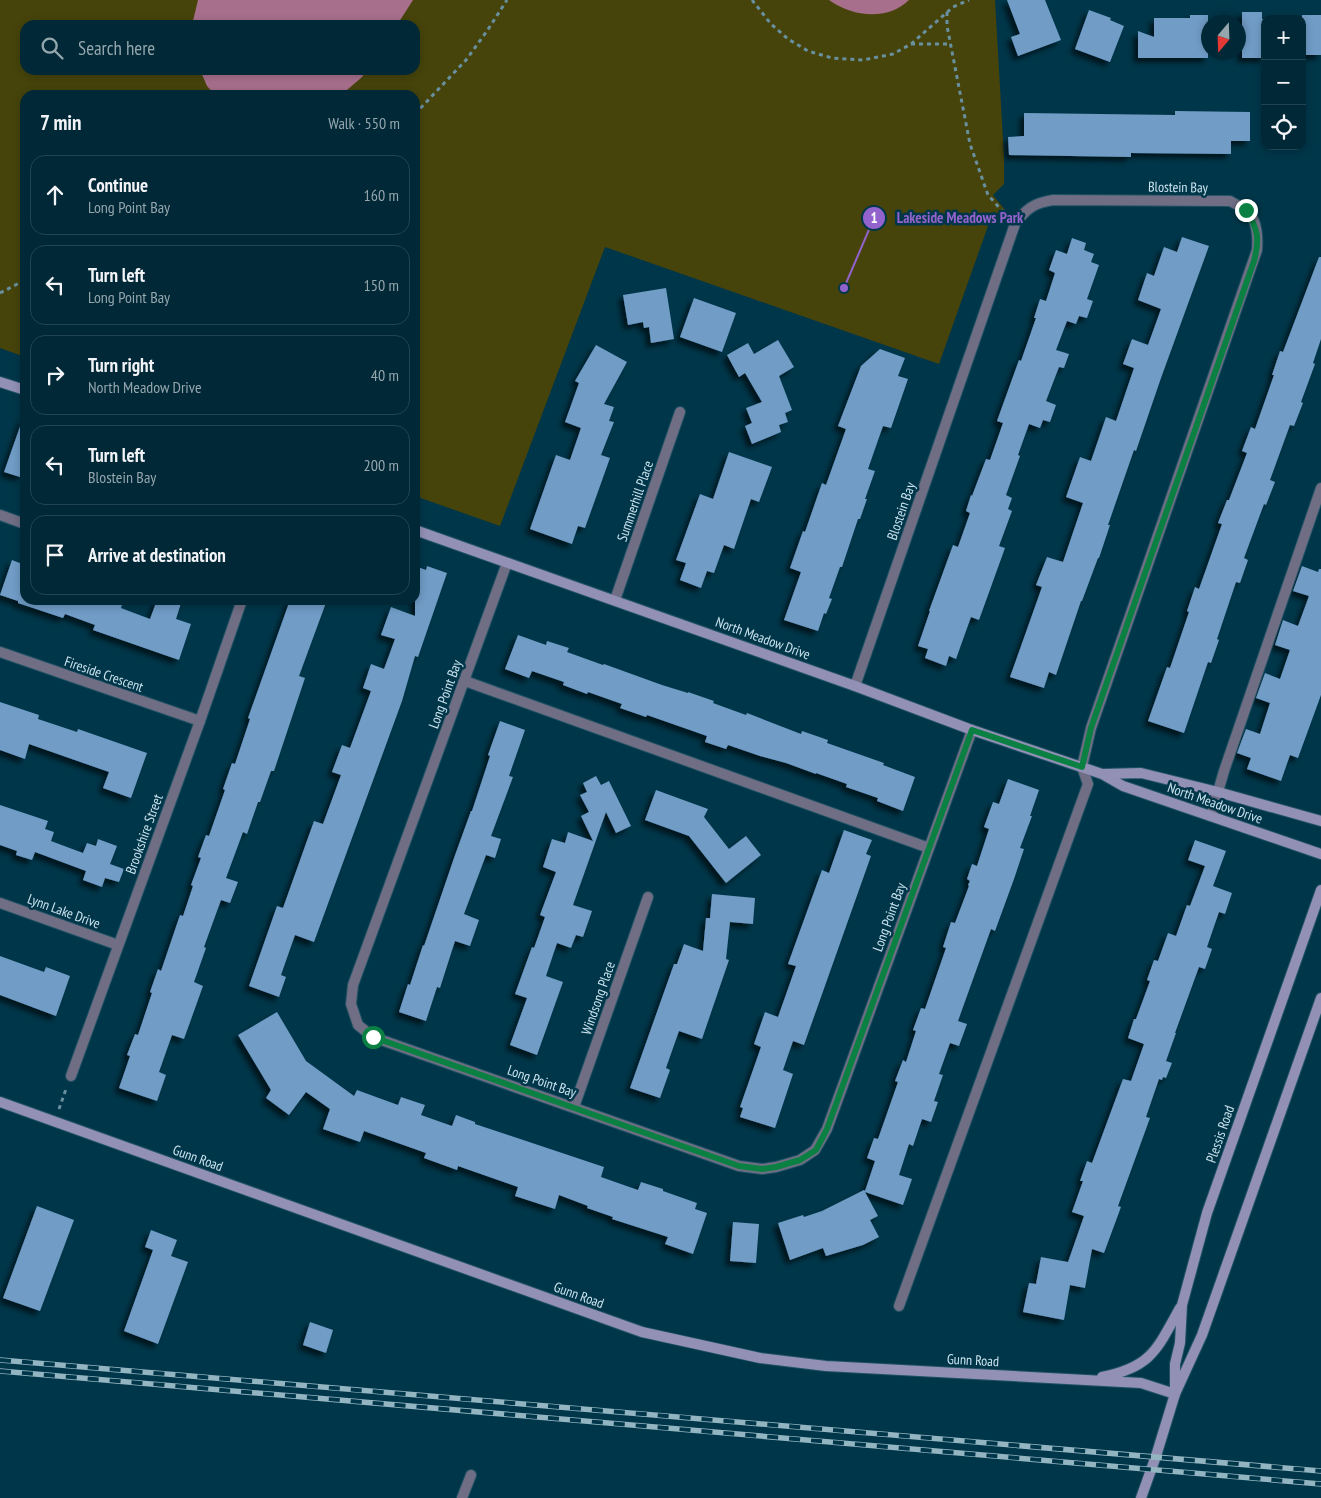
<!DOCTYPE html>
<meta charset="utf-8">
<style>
:root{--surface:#002837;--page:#0e3442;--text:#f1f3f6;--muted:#95a6ad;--line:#224452}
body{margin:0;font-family:"PT Sans Narrow",sans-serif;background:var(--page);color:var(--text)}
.controls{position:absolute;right:15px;top:15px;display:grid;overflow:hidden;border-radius:10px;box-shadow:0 2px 8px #0003}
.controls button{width:45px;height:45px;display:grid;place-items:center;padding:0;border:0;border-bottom:1px solid var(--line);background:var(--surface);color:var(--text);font:25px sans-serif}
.compass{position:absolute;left:1201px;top:15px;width:45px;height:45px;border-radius:50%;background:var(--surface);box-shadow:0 2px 8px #0003;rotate:199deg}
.stop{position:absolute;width:15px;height:15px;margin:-11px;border:4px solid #0b8043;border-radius:50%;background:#fff}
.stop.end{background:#0b8043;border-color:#fff;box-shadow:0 1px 5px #0008}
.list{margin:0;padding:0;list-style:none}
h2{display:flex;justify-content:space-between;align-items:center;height:65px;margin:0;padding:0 20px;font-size:21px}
h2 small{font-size:16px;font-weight:400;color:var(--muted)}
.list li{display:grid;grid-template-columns:32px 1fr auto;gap:15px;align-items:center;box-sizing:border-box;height:80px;margin:0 10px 10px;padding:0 10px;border:1px solid var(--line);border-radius:15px}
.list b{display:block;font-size:19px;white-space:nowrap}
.list p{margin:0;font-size:16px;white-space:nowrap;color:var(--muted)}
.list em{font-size:16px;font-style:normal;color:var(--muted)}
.icon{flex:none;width:28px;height:28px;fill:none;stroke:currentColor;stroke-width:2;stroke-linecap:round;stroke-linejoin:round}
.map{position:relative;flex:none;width:1321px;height:1498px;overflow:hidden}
.search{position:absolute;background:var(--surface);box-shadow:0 2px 8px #0003;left:20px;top:20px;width:400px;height:55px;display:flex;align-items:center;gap:12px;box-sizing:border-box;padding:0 18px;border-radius:15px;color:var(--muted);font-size:19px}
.panel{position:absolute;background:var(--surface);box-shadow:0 2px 8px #0003;left:20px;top:90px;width:400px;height:515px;border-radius:15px}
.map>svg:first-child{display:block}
</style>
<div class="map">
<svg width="1321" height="1498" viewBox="0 0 1321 1498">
<defs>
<filter id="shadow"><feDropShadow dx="-4.5" dy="4.5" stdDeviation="2.5" flood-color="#0009"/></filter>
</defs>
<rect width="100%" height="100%" fill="#003649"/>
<path fill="#46440b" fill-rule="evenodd" d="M 0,0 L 995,0 L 1004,157 L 1004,184 L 993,195 L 1010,216 L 993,212 L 939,364 L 605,247 L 500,526 L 415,496 L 415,95 L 25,95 L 25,357 L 0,348 ZM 25,25 L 415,25 L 415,70 L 25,70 Z"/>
<g fill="#a76f8c">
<polygon points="198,0 413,0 397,25 192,25"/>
<path d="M 829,0 L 909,0 C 887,21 853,17 829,0 Z"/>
<polygon points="200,70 368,70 361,78 341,95 215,95 207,86"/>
</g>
<g fill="#6f9cc6" filter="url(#shadow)">
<polygon points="1007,0 1045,0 1061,40 1018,56 1011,37 1020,34"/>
<polygon points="1089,10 1111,18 1110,20 1124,26 1110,62 1075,49"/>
<polygon points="1242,12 1262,12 1262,19 1265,19 1265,58 1242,58"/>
<polygon points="1190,15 1208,15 1208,58 1138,58 1138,31 1154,37 1154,18 1190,18"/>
<rect x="1302" y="15" width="19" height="40"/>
<polygon points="1175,111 1250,112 1250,141 1231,141 1231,154 1131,153 1131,157 1009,155 1008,137 1024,136 1024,113 1175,115"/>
<polygon points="1182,237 1209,246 1161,378 1136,451 1134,450 1108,525 1110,525 1099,558 1098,558 1082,601 1081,601 1056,675 1049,672 1044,688 1010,677 1042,587 1036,585 1047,557 1063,562 1083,503 1066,497 1080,457 1091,461 1106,417 1116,421 1134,368 1123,364 1132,339 1148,345 1161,309 1138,300 1147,273 1154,276 1164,247 1177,252"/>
<polygon points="1072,238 1086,243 1084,250 1094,254 1091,262 1099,265 1087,299 1093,301 1087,318 1079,316 1076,324 1067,321 1056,350 1069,354 1064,368 1059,367 1046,401 1056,405 1050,422 1043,420 1040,428 1029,424 1018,455 1020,456 1006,495 1012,498 1008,509 1012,511 999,546 1005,548 979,620 971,617 956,659 949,656 946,666 925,658 928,649 918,646 930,611 929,611 953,545 958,547 970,513 966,511 971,495 972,496 986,459 990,460 1003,423 997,421 1019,360 1021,361 1036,318 1034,318 1040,299 1046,301 1055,273 1049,270 1056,250 1067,254"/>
<polygon points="1319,257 1321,257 1321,339 1313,363 1315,364 1301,402 1303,403 1294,426 1290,425 1270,480 1275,482 1266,505 1264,504 1244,558 1248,560 1240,583 1236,582 1217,639 1219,640 1211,663 1208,662 1184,733 1148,721 1167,667 1170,668 1189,612 1187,611 1195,587 1199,589 1222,524 1218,523 1227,500 1229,500 1247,453 1242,451 1251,427 1255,429 1274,375 1272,375 1280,351 1283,352"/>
<polygon points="666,288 674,339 651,343 649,327 644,328 643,322 628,325 623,295"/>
<polygon points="694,298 736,313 722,352 680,337"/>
<polygon points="778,340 794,367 779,376 792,410 785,413 788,422 779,425 781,432 752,444 745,426 752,423 746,408 762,402 745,373 739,377 727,355 748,343 754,354"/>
<polygon points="596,345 627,362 604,404 614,407 609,421 614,422 601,455 610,458 585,528 578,526 572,544 530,529 556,455 570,460 581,428 565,422 579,383 575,381"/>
<polygon points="880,349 905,358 898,376 908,379 891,428 883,426 868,469 875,471 865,499 867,499 860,519 858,519 842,567 840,567 829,598 832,599 826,614 824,613 818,631 784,620 801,572 790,568 803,531 805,532 822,483 826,485 846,429 838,426 861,366"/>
<polygon points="23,418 25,418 25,474 21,473 20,477 4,472"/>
<polygon points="729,452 772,467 759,502 751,499 734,549 724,545 714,573 707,571 701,588 680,580 686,563 676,560 700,494 713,499"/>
<polygon points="12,560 25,565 25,600 109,600 122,605 121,608 150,619 157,600 182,600 176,619 191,624 179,660 93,630 95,625 65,614 63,618 18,603 18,601 0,595"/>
<polygon points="415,566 426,570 427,566 447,573 418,657 415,656 402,701 314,942 295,935 281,975 286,977 279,997 249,986 277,906 283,908 314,821 323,824 341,775 332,772 342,745 350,748 371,691 363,688 371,664 384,669 395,639 381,635 391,607 415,616"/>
<polygon points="1302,566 1318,572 1319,569 1321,569 1321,695 1298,758 1290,755 1281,781 1247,769 1251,758 1237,753 1246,729 1260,734 1270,703 1256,698 1265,673 1280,679 1290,650 1275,645 1283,620 1298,626 1309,596 1293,591"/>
<polygon points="290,600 327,600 299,676 305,678 274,771 271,771 260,802 258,802 247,834 243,832 226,878 238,882 230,903 221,900 204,947 206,948 194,982 203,986 184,1039 172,1035 159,1072 166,1075 157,1101 119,1088 130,1056 127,1055 135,1034 138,1035 152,993 150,992 158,969 161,971 180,915 183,916 193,886 191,885 201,858 198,857 206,835 209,836 225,790 223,789 232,763 235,764 250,719 248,718"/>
<polygon points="518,635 546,645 547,641 569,648 567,652 603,665 604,664 662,685 688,693 688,692 714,701 713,703 746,715 747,713 801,734 802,731 828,740 827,743 884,763 883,765 915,777 903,811 877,801 878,798 846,787 847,784 816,773 816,774 786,763 760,756 728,745 726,749 705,742 707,736 647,715 646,717 620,708 622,704 588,692 587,694 563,685 564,682 532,671 529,678 505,669"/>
<polygon points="0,702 39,715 38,719 77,732 78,729 147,753 131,798 103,788 109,772 29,744 25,759 0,750"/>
<polygon points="500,721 525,730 509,776 513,777 491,836 501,839 495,858 486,855 464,914 479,920 470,946 455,941 440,988 437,987 426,1021 399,1012 408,984 410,985 423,945 424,946 454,858 471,811 472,811 490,756 488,755"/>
<polygon points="596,776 601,785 609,781 631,826 616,833 606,812 573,905 592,911 583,937 576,935 571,948 557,943 546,976 563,982 537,1055 510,1045 527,998 515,994 532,947 534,948 545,917 540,915 556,872 543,867 552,839 565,843 568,832 593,841 581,816 589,812 580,795 587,792 583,783"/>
<polygon points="1008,779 1039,790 1030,816 1032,816 1020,848 1024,849 1014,879 995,931 991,929 958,1021 967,1024 959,1046 950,1043 939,1074 943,1075 934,1101 938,1102 931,1122 922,1119 913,1146 909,1144 899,1175 912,1179 903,1205 865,1192 878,1216 870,1220 879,1237 863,1245 826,1256 823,1248 790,1260 778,1223 803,1215 804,1217 822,1211 864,1190 865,1191 875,1161 867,1158 874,1138 878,1139 898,1082 895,1081 903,1060 906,1062 916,1031 913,1030 921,1008 925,1009 946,948 943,947 951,922 955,923 969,886 968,885 970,881 967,879 972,864 977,866 989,829 984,827 993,802 999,804"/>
<polygon points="656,790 708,809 704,817 729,849 746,836 761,855 726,883 689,836 645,820"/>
<polygon points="0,805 48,821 45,829 54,832 51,841 83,853 87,843 96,846 98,839 117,846 110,864 124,869 119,882 105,878 102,887 83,880 86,871 35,852 32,860 16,855 17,851 0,845"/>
<polygon points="844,830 872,840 866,854 871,856 804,1045 793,1041 783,1070 793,1074 775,1128 740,1117 743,1108 740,1107 761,1047 754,1044 765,1012 778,1017 796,966 788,964 822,870 829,873"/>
<polygon points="1195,840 1226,851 1213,886 1232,893 1225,914 1219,912 1207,947 1212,949 1205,969 1199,967 1175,1033 1176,1033 1166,1061 1172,1063 1166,1078 1163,1077 1162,1080 1159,1079 1146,1117 1150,1118 1118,1206 1121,1207 1104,1253 1092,1249 1085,1288 1070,1285 1064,1320 1023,1312 1029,1283 1036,1284 1041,1257 1068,1262 1084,1216 1072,1212 1083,1181 1080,1181 1087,1161 1092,1163 1123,1079 1131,1081 1144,1044 1128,1038 1134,1019 1136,1019 1150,981 1147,980 1154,960 1158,961 1168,933 1176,936 1187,905 1190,906 1205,866 1188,860"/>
<polygon points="712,894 755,898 753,924 730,922 726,959 729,960 702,1039 679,1031 666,1068 670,1070 660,1098 630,1088 674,964 677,964 684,944 703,951 706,918 710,918"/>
<polygon points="0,956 44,972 46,967 70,976 56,1016 0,995"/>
<polygon points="277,1012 306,1061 354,1096 357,1090 398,1105 401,1097 425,1105 421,1115 452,1126 456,1115 475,1122 475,1124 604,1167 601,1177 638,1190 641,1182 663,1189 663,1191 697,1203 695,1209 707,1213 693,1254 665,1244 668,1237 612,1219 613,1217 587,1208 588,1206 559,1195 555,1209 515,1196 518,1187 458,1166 457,1170 424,1158 426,1153 364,1131 360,1142 323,1129 330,1109 306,1092 289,1115 266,1098 271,1090 238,1035"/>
<polygon points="37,1206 74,1220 40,1311 3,1298"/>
<polygon points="733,1222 759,1224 756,1263 730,1261"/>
<polygon points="151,1230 177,1240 171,1256 188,1262 158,1344 124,1331 153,1250 145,1247"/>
<polygon points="310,1322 333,1330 326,1353 303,1345"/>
</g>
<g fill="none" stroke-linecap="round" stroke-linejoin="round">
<defs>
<g id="lane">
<polyline points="0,515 25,524"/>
<polyline points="1211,816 1224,771 1321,488"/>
<polyline points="899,1306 1088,784 1082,767"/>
<polyline points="462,1498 471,1475"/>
</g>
<g id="street">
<polyline points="507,563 353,985 351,1004 358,1025 373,1037 739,1166 762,1169 776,1167 800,1160 815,1150 827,1129 972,730"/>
<polyline points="615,600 680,412"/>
<polyline points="0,652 200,721"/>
<polyline points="465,681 929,848"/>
<path d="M 855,686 L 1015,224 C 1027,208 1034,203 1053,200 L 1230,201 C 1235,204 1240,206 1245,209 C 1257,218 1258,237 1257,250 L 1091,728 L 1082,767"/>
<polyline points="0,903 118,945"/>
<polyline points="71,1076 200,721 242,600"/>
<polyline points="574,1107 648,897"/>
</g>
<g id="secondary">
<polyline points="0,382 25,390"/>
<polyline points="415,530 855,686 972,730 1102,774 1123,786 1321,854"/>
<polyline points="1103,774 1141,773 1218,792 1321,821"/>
<polyline points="0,1102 642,1332 760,1358 826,1366 1141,1383 1175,1394"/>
<path d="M 1102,1377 C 1152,1367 1157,1349 1180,1308"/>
<polyline points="1175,1391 1175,1364 1180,1343 1182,1305 1207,1213 1321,890"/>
<polyline points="1141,1498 1156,1456 1175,1394 1202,1335 1321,998"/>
</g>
</defs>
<use href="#lane" stroke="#205264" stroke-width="12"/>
<use href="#street" stroke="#205264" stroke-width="12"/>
<use href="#secondary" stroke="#205264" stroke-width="12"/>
<g stroke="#69909f" stroke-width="3" stroke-dasharray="4 4" stroke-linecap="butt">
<polyline points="752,0 771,24 788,39 808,51 832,58 863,60 893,54 911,44 953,7 969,0"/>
<polyline points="947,12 947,26 970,144 988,195 1005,214"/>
<polyline points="911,44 951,44"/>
<polyline points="415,114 466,60 487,31 507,0"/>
<polyline points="0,293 25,280"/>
<polyline points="59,1109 66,1089"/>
</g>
<use href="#lane" stroke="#6f6e85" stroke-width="10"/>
<use href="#street" stroke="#6f6e85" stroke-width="10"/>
<use href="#secondary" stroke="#9290b5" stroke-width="10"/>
<defs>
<g id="rail">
<polyline points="0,1360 1321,1471"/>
<polyline points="0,1371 1321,1484"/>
</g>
</defs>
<use href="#rail" stroke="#93b4c1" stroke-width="5.5"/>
<use href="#rail" stroke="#003649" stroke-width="4" stroke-dasharray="11" stroke-linecap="butt"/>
</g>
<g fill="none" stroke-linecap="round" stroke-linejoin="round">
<path stroke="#0b8043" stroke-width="6" d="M 373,1037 L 739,1166 L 762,1169 L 776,1167 L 800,1160 L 816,1150 L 827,1129 L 972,730 L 1082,767 L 1091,728 L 1254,261 C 1260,239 1258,229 1246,210"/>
</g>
<g text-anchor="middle" stroke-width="5" stroke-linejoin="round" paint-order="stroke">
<g font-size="14" fill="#cbe4ef" stroke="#003649">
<text transform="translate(1178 187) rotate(1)" y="5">Blostein Bay</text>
<text transform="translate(635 501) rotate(-71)" y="5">Summerhill Place</text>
<text transform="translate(901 511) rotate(-71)" y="5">Blostein Bay</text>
<text transform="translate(763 638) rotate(20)" y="5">North Meadow Drive</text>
<text transform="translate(104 674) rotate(19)" y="5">Fireside Crescent</text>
<text transform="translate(445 694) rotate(-70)" y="5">Long Point Bay</text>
<text transform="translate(1215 803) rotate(19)" y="5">North Meadow Drive</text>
<text transform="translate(144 834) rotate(-70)" y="5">Brookshire Street</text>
<text transform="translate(64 911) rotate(20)" y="5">Lynn Lake Drive</text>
<text transform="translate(889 917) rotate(-70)" y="5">Long Point Bay</text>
<text transform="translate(598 998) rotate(-71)" y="5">Windsong Place</text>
<text transform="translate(542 1081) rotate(19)" y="5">Long Point Bay</text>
<text transform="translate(1220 1134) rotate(-71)" y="5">Plessis Road</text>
<text transform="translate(198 1158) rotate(20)" y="5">Gunn Road</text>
<text transform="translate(579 1295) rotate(20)" y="5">Gunn Road</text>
<text transform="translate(973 1360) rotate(3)" y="5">Gunn Road</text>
</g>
</g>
<path fill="none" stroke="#9363cd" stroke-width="2" d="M844 288L874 218"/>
<g fill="#9363cd" stroke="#003649" stroke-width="2">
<circle cx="844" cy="288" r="5"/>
<circle cx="874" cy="218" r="12"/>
</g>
<g font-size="15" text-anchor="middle" font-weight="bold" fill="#fff">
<text x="874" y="223">1</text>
</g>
<g font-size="15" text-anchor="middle" font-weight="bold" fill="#9363cd" stroke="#003649" stroke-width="5" stroke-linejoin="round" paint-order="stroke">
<text x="960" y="223">Lakeside Meadows Park</text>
</g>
</svg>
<div class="controls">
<button>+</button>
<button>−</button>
<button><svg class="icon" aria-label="locate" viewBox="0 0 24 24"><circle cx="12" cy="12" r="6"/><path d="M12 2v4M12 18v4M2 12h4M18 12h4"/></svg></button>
</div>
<svg class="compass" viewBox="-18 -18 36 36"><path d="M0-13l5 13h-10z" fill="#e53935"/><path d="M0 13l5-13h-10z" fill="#95a6ad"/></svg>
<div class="stop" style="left:373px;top:1037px"></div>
<div class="stop end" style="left:1246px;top:210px"></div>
<div class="search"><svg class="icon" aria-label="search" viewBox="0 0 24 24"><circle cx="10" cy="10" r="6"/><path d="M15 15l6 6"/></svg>Search here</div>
<section class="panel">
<h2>7 min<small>Walk · 550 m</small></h2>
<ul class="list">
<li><svg class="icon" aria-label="ahead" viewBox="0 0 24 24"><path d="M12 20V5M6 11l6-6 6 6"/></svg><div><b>Continue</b><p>Long Point Bay</p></div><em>160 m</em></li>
<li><svg class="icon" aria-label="left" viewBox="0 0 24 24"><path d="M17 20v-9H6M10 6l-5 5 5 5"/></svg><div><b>Turn left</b><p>Long Point Bay</p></div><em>150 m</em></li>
<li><svg class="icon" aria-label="right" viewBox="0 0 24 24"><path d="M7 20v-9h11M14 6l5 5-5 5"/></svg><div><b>Turn right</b><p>North Meadow Drive</p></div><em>40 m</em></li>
<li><svg class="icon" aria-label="left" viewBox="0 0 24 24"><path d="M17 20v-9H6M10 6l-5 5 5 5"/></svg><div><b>Turn left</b><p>Blostein Bay</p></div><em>200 m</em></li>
<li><svg class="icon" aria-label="arrive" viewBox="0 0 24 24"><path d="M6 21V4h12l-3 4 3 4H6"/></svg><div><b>Arrive at destination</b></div></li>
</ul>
</section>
</div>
